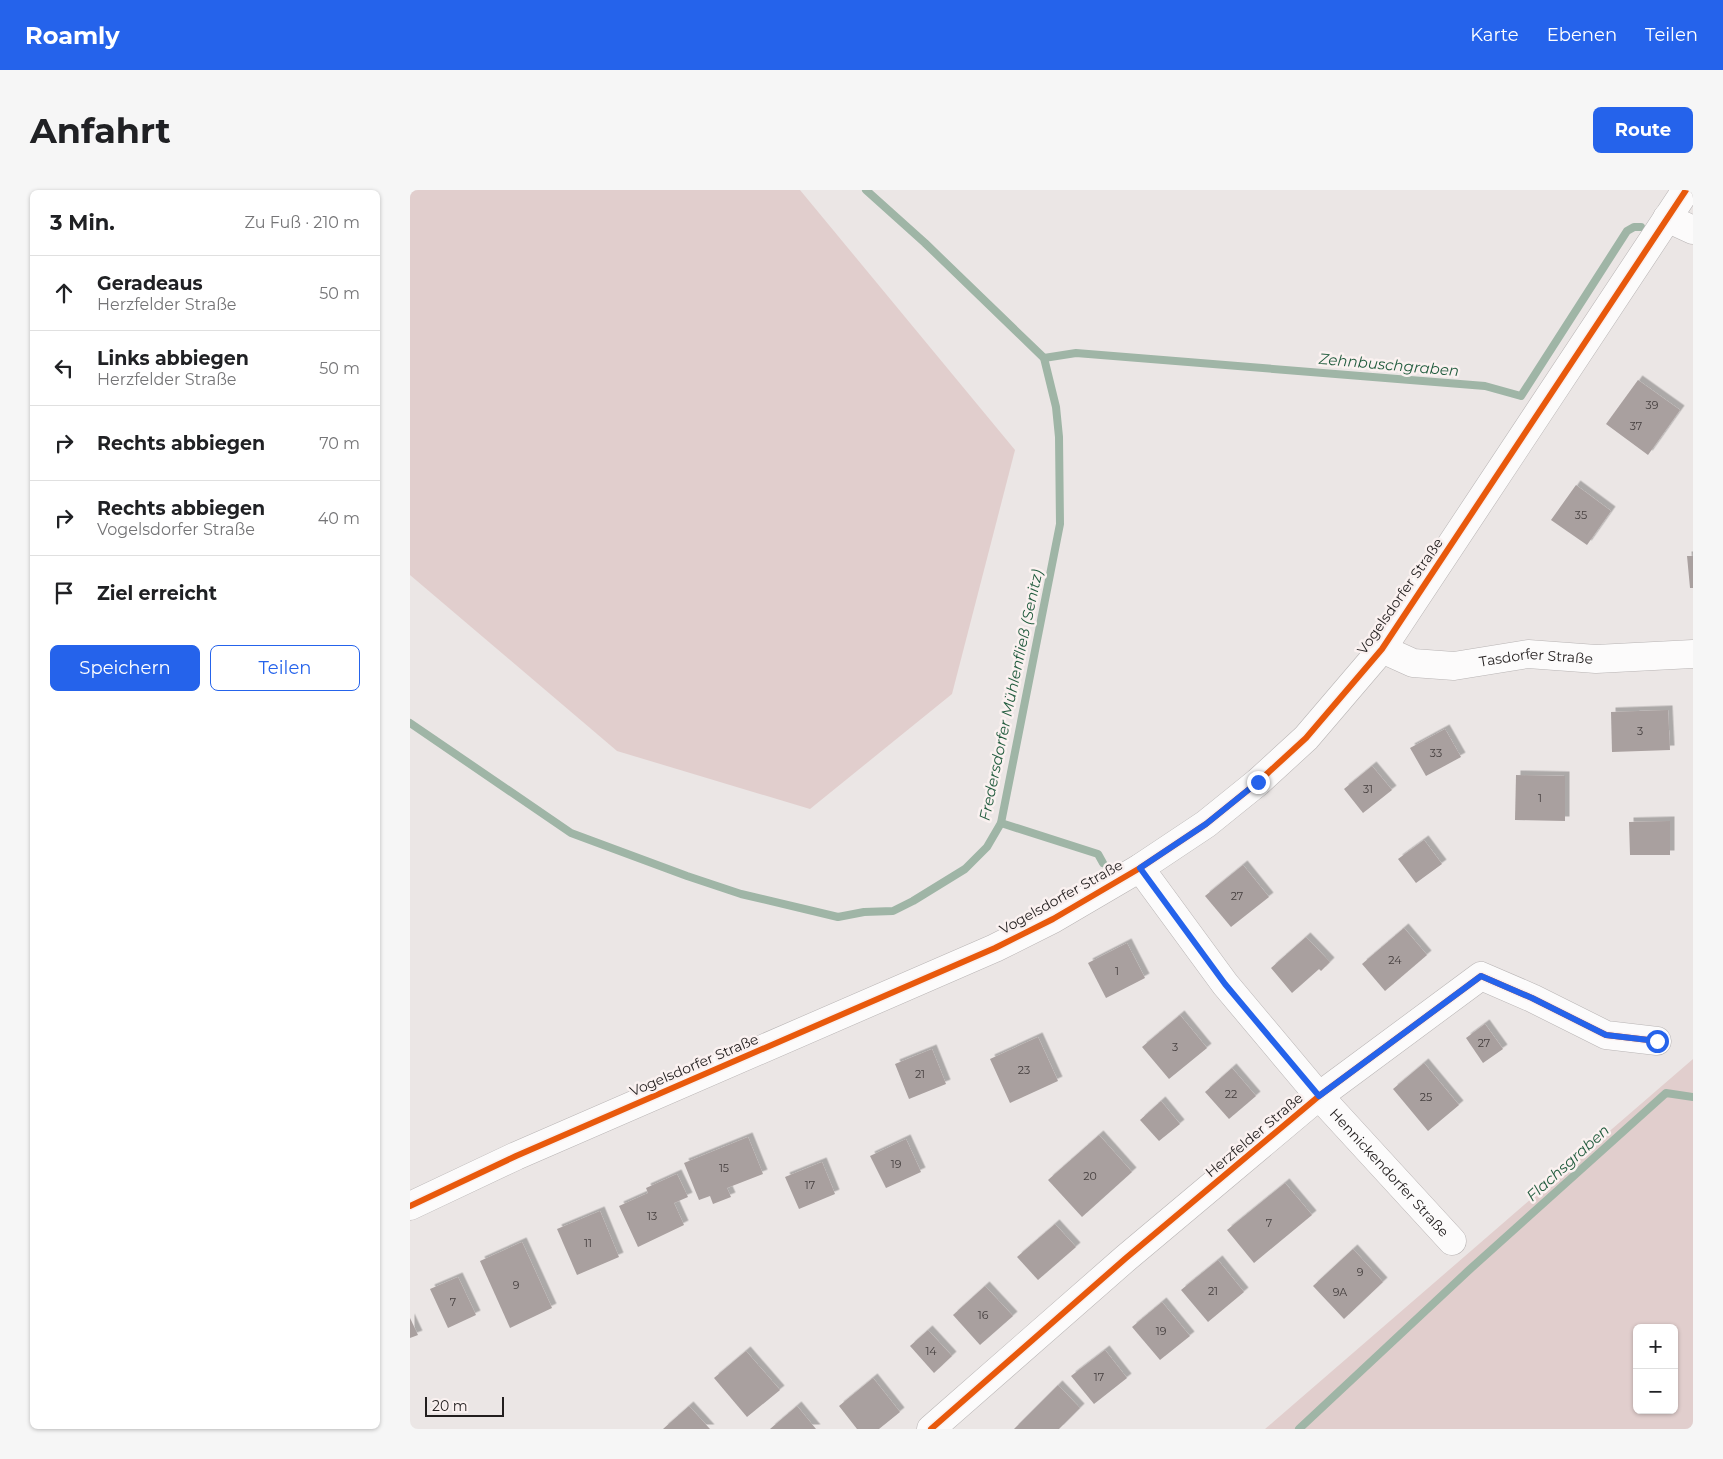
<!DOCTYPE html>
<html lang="de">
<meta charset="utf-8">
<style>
:root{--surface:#fff;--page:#f6f6f6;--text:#202124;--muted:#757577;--line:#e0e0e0;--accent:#2563eb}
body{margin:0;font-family:Montserrat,sans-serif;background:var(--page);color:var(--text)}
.controls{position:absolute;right:15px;bottom:15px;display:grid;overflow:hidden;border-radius:8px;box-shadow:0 1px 4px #0004}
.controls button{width:45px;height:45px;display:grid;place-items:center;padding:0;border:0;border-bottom:1px solid var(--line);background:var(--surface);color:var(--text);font:25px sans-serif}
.scale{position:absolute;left:15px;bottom:12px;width:79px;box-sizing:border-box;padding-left:5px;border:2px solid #221e1e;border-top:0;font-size:14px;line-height:18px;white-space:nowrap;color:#221e1e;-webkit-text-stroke:4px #faf1f0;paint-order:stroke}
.stop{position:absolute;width:15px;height:15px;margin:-11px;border:4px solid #2563eb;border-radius:50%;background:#fff}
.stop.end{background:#2563eb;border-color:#fff;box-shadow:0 1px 5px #0008}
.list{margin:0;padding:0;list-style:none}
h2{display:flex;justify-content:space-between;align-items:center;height:65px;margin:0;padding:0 20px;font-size:21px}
h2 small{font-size:16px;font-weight:400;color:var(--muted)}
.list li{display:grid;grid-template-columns:32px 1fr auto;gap:15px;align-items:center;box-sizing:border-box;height:75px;padding:0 20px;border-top:1px solid var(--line)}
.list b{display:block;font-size:19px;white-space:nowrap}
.list p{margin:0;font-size:16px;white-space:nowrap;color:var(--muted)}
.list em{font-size:16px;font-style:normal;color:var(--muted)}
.actions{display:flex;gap:10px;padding:15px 20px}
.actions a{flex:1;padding:11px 0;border:1px solid var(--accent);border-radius:8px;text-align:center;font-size:18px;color:var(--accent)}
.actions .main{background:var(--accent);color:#fff}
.icon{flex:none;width:28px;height:28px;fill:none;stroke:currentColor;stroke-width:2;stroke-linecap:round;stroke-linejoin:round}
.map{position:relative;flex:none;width:1283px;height:1239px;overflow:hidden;border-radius:8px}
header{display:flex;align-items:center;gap:30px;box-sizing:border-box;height:70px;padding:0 25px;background:var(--accent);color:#fff}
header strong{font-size:24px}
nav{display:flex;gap:28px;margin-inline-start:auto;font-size:18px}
.intro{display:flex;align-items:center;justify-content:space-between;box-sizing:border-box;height:120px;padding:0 30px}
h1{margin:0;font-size:35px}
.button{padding:12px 22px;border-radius:8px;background:var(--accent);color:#fff;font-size:18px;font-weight:700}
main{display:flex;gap:30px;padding:0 30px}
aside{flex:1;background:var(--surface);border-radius:8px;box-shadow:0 1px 4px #0004}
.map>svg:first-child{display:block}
</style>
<header>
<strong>Roamly</strong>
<nav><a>Karte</a><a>Ebenen</a><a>Teilen</a></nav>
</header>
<div class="intro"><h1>Anfahrt</h1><a class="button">Route</a></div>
<main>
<aside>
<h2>3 Min.<small>Zu Fuß · 210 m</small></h2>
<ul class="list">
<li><svg class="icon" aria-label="ahead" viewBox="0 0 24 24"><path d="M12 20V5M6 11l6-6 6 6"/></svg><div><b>Geradeaus</b><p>Herzfelder Straße</p></div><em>50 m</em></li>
<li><svg class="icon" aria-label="left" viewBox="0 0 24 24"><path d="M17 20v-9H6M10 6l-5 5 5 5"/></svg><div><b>Links abbiegen</b><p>Herzfelder Straße</p></div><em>50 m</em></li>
<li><svg class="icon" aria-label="right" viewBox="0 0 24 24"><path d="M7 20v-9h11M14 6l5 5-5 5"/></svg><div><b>Rechts abbiegen</b></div><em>70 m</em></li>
<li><svg class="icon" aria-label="right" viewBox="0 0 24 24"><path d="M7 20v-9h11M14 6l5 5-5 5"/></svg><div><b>Rechts abbiegen</b><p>Vogelsdorfer Straße</p></div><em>40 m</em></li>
<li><svg class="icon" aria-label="arrive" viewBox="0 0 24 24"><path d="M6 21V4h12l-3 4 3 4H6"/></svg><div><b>Ziel erreicht</b></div></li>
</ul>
<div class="actions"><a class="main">Speichern</a><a>Teilen</a></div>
</aside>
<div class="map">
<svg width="1283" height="1239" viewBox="0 0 1283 1239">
<defs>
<filter id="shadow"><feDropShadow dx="4.5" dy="-4.5" stdDeviation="0" flood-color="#0004"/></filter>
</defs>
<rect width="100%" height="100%" fill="#ebe6e5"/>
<g fill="#e1cecd" fill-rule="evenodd">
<polygon points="0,0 390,0 605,260 542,504 400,619 207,561 0,385"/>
<path d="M 1283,869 L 1283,1239 L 855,1239 ZM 1227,1138 L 1264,1138 L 1264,1220 L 1227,1220 Z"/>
</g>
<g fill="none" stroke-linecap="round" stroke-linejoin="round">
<g stroke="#9fb5a6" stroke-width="8">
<polyline points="634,168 666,163 1075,196 1111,206 1217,41 1224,37 1231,37"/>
<polyline points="0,533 161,643 277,686 331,704 428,727 454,722 483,721 503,711 555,679 577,657 591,633 650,334 649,247 646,217 634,168 515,53 456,0"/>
<polyline points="591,633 688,664 693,673"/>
<polyline points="889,1239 1058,1081 1256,903 1283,907"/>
</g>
</g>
<g fill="#a9a09f" filter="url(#shadow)">
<polygon points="1228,190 1270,220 1238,265 1196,234"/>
<polygon points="1166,295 1201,321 1177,355 1141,330"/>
<polygon points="1277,366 1283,366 1283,398 1280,398"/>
<polygon points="1258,520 1260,560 1202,562 1201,522"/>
<polygon points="1035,539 1051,567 1016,586 1000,558"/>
<polygon points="962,576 982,600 953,623 934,599"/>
<polygon points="1106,585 1155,586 1155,631 1105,630"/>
<polygon points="1260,631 1260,665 1220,665 1219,632"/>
<polygon points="1014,650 1032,674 1006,693 988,669"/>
<polygon points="833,675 859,707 821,737 795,706"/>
<polygon points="994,738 1017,765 975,801 952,774"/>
<polygon points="896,747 920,772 911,781 909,779 882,803 861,778"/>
<polygon points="717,753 735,788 696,808 678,773"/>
<polygon points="770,825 797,858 759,889 732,857"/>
<polygon points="1075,834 1093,859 1073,873 1056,848"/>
<polygon points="628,847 648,891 600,913 580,869"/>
<polygon points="522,859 536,894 499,909 485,874"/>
<polygon points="1014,873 1049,915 1018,941 983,899"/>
<polygon points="822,878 846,906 819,929 795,902"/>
<polygon points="751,911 770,934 749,951 730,930"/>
<polygon points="689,945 722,982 672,1027 638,990"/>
<polygon points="338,947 353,984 317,998 321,1007 303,1014 300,1006 289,1010 274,973"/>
<polygon points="496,949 511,982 476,998 460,966"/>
<polygon points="412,972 425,1004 389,1019 375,987"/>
<polygon points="267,984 278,1007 264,1013 274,1035 228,1057 209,1016 238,1003 236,998"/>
<polygon points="875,993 902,1025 844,1073 817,1040"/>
<polygon points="190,1021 209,1067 167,1085 147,1039"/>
<polygon points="645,1034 666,1057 628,1090 607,1067"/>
<polygon points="112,1052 142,1118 100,1138 70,1071"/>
<polygon points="943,1059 973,1092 934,1129 903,1096"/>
<polygon points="808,1070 834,1102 798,1132 771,1100"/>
<polygon points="48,1087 66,1125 38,1138 20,1099"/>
<polygon points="575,1096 603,1126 570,1155 543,1125"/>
<polygon points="752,1112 780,1146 750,1170 722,1137"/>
<polygon points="0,1128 8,1145 0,1148"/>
<polygon points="518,1140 542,1166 524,1183 500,1156"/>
<polygon points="695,1160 717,1188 684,1214 661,1186"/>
<polygon points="336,1161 370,1200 337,1227 304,1188"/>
<polygon points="463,1188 490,1222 469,1239 447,1239 429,1216"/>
<polygon points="648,1195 670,1218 649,1239 604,1239"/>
<polygon points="279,1216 300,1239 253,1239"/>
<polygon points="387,1216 406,1239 360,1239"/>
</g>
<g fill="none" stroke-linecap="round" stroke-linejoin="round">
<defs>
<g id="street">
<polyline points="1257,28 1283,40"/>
<path id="s1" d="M 972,459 L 1003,473 L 1044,476 L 1118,464 L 1186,469 L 1283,464"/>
<path id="s2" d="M 730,678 L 815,794 L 909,906 L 1042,1051"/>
<polyline points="0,1016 106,966 585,758 643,729 730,678 796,634 848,592 896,548 972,459 1276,0"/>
<polyline points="521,1239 716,1068 909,906 1071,786 1122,808 1196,845 1247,851"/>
</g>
</defs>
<use href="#street" stroke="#b8b4b4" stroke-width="29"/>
<use href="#street" stroke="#fcfbfb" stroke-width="28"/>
<defs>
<g id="cycleway">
<polyline points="0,1016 106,966 585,758 643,729 730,678 796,634 848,592 896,548 972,459 1276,0"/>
<polyline points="521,1239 716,1068 909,906 1071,786 1122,808 1196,845 1247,851"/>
</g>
</defs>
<use href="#cycleway" stroke="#faf1f0" stroke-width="9"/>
<use href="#cycleway" stroke="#e8590c" stroke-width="6"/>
</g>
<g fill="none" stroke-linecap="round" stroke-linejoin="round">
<polyline stroke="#2563eb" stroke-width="6" points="848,592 796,634 730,678 815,794 909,906 1071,786 1122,808 1196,845 1247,851"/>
</g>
<g text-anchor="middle" stroke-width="5" stroke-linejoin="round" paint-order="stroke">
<g font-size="11" fill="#443e3e">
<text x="1242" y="219">39</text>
<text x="1226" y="240">37</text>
<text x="1171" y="329">35</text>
<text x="1230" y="545">3</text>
<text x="1026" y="567">33</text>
<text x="958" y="603">31</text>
<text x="1130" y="612">1</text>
<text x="827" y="710">27</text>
<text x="985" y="774">24</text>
<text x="707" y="785">1</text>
<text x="1074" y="857">27</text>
<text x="765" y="861">3</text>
<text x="614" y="884">23</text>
<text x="510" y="888">21</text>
<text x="821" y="908">22</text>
<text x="1016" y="911">25</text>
<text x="486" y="978">19</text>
<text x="314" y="982">15</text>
<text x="680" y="990">20</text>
<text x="400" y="999">17</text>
<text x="242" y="1030">13</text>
<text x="859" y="1037">7</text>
<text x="178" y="1057">11</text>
<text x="950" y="1086">9</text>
<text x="106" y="1099">9</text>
<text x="803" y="1105">21</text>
<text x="930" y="1106">9A</text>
<text x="43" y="1116">7</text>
<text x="573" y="1129">16</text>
<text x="751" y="1145">19</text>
<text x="521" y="1165">14</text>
<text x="689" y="1191">17</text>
</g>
<g font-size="14" fill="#221e1e" stroke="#faf1f0">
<text transform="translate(990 406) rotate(-55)" y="5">Vogelsdorfer Straße</text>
<text dy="5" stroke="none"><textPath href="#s1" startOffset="158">Tasdorfer Straße</textPath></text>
<text transform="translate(651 707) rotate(-29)" y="5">Vogelsdorfer Straße</text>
<text transform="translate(284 875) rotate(-23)" y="5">Vogelsdorfer Straße</text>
<text transform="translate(844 945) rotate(-40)" y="5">Herzfelder Straße</text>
<text dy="5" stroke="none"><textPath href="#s2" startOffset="394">Hennickendorfer Straße</textPath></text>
</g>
<g font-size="15" font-style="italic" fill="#225c3e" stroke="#faf1f0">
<text transform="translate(979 175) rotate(5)" y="5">Zehnbuschgraben</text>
<text transform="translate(601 505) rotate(-78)" y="5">Fredersdorfer Mühlenfließ (Senitz)</text>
<text transform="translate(1158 973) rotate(-42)" y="5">Flachsgraben</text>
</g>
</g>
</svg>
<div class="controls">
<button>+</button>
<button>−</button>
</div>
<div class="scale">20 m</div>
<div class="stop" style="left:1247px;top:851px"></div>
<div class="stop end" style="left:848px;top:592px"></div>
</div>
</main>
